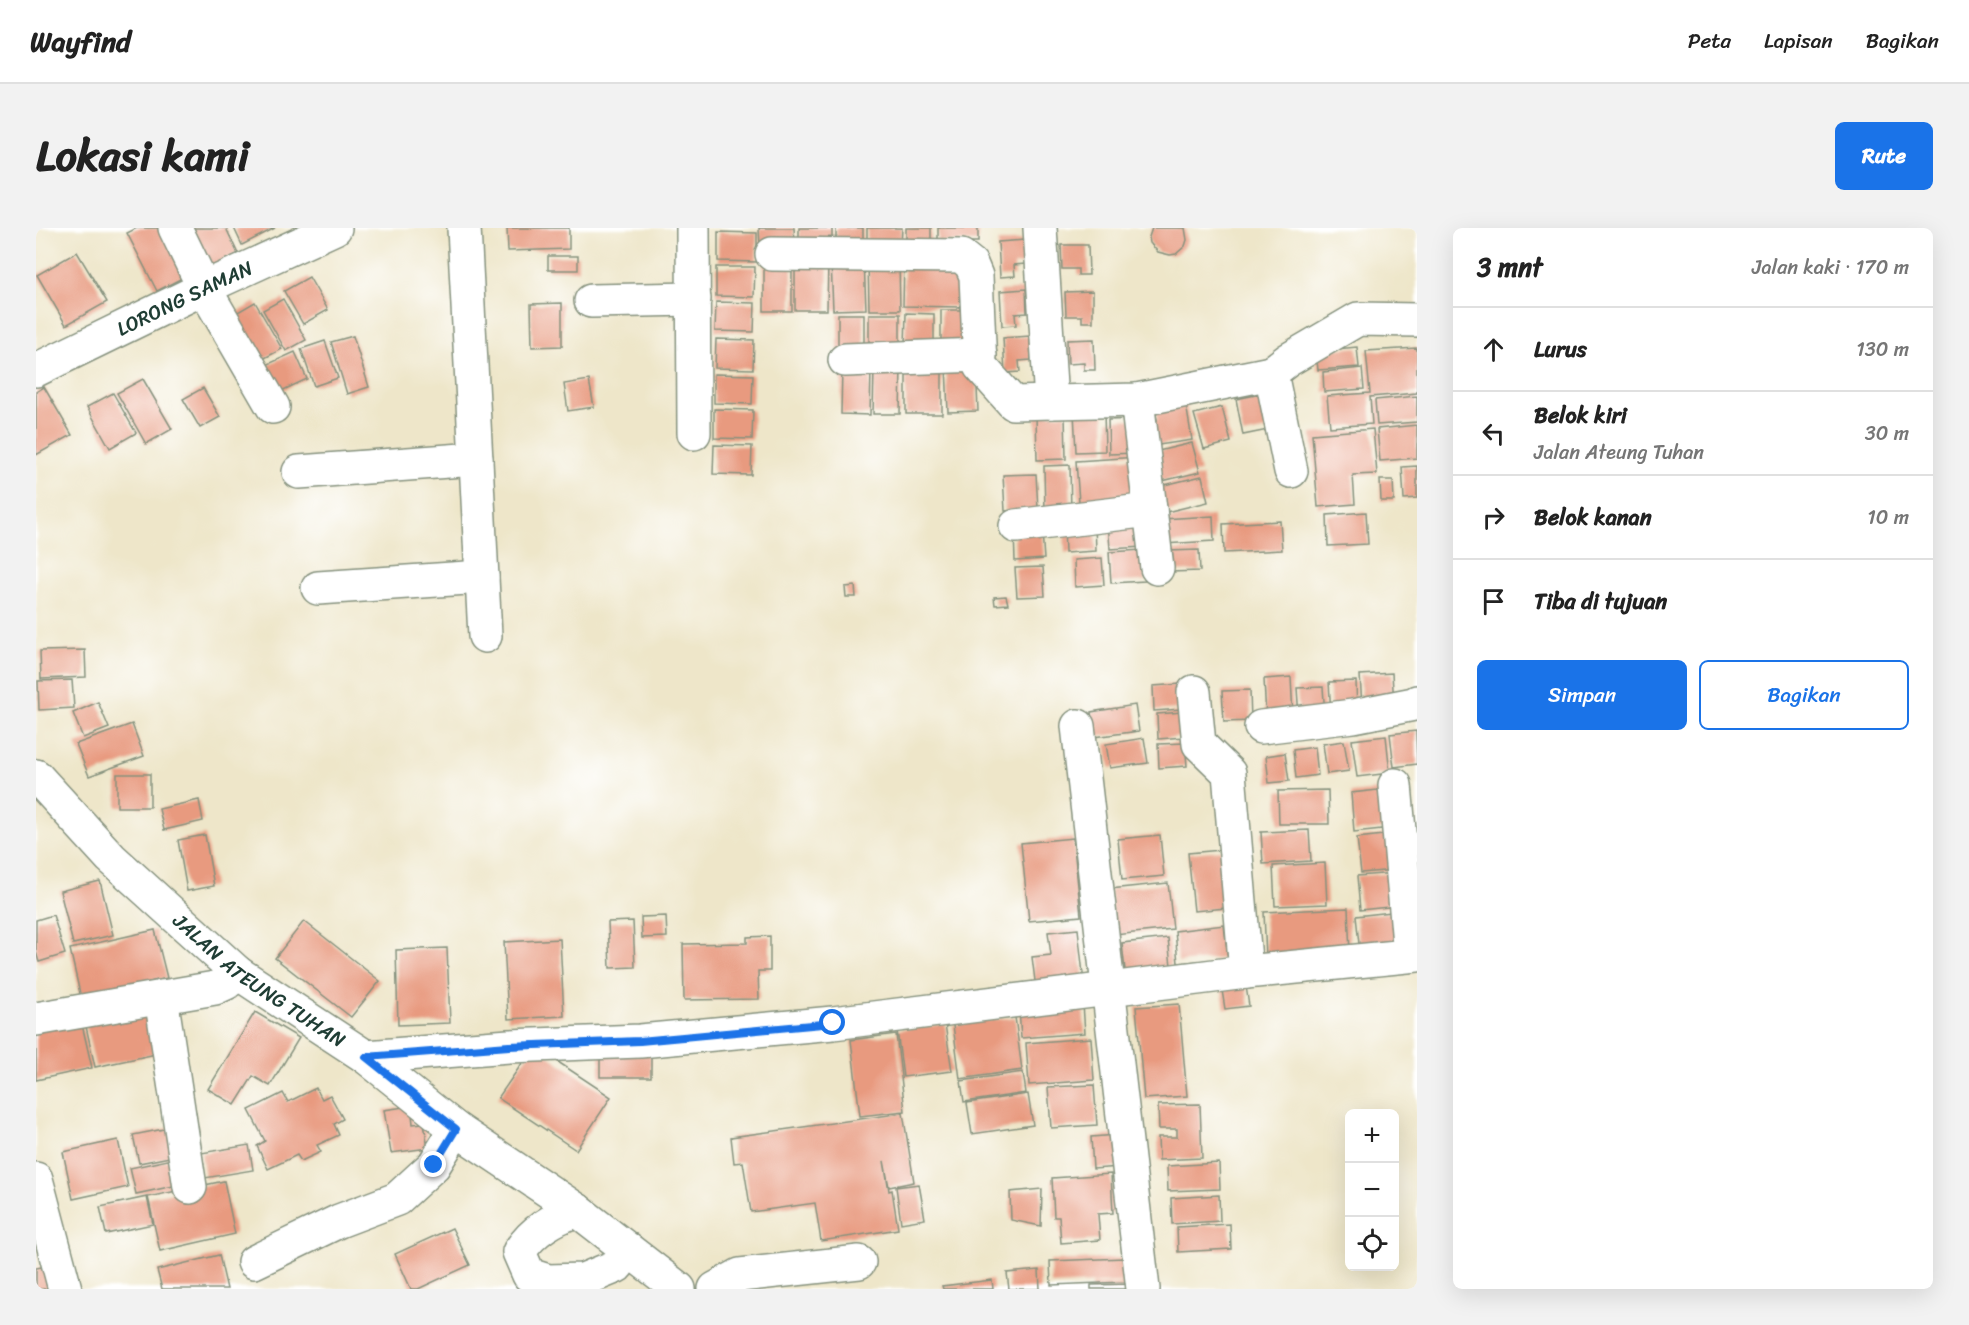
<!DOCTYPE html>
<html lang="id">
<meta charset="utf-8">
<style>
:root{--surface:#fff;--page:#f2f2f2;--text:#222;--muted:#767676;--line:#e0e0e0;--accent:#1a73e8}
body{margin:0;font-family:Sriracha,sans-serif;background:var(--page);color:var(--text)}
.controls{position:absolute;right:18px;bottom:18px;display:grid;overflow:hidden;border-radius:9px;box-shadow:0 6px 24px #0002}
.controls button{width:54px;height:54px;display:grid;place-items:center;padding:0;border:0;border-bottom:2px solid var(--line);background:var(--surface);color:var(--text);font:30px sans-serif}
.stop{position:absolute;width:18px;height:18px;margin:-14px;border:4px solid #1a73e8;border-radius:50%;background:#fff}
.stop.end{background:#1a73e8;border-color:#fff;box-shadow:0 2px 6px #0008}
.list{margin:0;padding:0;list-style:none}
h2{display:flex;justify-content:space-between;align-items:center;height:78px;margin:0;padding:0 24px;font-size:26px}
h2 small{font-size:20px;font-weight:400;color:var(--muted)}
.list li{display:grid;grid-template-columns:39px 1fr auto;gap:18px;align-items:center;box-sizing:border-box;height:84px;padding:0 24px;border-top:2px solid var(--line)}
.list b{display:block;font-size:22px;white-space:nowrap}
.list p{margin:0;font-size:20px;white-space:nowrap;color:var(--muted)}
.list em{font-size:20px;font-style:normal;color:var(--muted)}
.actions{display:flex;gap:12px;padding:18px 24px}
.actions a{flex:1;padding:14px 0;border:2px solid var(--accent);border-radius:9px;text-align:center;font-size:21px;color:var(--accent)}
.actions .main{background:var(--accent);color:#fff}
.icon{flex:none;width:33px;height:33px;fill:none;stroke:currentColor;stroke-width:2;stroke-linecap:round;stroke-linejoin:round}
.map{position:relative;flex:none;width:1381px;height:1061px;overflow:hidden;border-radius:9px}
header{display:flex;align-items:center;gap:36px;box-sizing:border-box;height:84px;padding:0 30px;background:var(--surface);border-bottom:2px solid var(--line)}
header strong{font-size:28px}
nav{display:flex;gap:33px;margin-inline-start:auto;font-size:21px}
.intro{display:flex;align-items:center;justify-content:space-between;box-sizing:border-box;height:144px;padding:0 36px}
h1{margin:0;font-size:42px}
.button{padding:15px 27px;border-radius:9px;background:var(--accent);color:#fff;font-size:21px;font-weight:700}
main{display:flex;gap:36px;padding:0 36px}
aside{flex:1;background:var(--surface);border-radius:9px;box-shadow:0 6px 24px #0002}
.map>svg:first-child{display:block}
</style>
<header>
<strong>Wayfind</strong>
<nav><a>Peta</a><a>Lapisan</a><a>Bagikan</a></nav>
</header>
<div class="intro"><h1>Lokasi kami</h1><a class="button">Rute</a></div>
<main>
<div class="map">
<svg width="1381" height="1061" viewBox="0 0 1381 1061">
<rect width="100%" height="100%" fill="#fff"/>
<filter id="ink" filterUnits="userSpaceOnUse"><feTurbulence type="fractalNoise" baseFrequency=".0167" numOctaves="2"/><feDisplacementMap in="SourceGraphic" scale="12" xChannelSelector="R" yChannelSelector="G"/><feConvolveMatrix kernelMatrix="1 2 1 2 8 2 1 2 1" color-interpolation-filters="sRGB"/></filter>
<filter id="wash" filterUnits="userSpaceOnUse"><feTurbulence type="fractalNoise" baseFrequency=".008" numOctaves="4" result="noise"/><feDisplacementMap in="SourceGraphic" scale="24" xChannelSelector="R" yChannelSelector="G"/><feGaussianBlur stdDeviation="1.35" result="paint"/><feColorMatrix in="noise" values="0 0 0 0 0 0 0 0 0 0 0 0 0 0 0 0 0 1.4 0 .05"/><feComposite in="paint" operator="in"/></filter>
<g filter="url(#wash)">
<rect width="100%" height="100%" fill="#eee6c9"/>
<g id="blocks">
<g fill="#e89a7f">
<polygon points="101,0 130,0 154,46 121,63 91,5"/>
<polygon points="150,0 190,0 202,26 169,41"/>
<polygon points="198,0 239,0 206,17"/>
<polygon points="471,0 533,0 533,21 472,23"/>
<polygon points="723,0 758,0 759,17 724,19"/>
<polygon points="763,0 796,0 796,16 763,17"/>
<rect x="800" y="0" width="27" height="17"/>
<polygon points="831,0 866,0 865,17 831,17"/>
<rect x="870" y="0" width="25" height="17"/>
<rect x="902" y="0" width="40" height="14"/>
<polygon points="1116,0 1149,0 1151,12 1149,18 1140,26 1134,27 1122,24 1114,15 1113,9"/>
<polygon points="682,4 721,5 721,34 682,33"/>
<polygon points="989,12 990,36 978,37 979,48 964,49 962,14"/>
<polygon points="1025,17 1052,17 1053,47 1042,47 1042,41 1026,41"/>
<polygon points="41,24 71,74 30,97 1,47"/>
<rect x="512" y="28" width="30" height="14"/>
<polygon points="828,32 830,81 797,82 795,33"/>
<polygon points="832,32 863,32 864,82 833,82"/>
<polygon points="868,32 924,33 924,79 867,78"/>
<polygon points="759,34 792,34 791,82 759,82"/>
<rect x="728" y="35" width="28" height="48"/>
<polygon points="680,39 719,39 718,69 680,68"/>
<polygon points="273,49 292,82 267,96 248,63"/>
<polygon points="990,61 991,85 979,86 980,97 966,98 964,63"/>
<polygon points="1057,63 1057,94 1046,94 1046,88 1030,88 1029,64"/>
<polygon points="247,71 270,112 250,123 227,82"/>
<polygon points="219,74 246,121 221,134 195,88"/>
<polygon points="680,74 719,75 718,104 679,103"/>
<polygon points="526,75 526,118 496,119 495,76"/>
<polygon points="905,82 929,82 930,118 905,119"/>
<polygon points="870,85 898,86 898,118 869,117"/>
<polygon points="802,86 828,86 828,122 802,123"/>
<rect x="833" y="86" width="31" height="37"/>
<polygon points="317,108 333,159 311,166 295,114"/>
<polygon points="994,108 995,132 983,133 984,144 969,145 967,110"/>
<polygon points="680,111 718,112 717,141 679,140"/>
<polygon points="1058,111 1059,142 1048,142 1048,135 1032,136 1031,112"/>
<polygon points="289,113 302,150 278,158 265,121"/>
<polygon points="1321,119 1323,139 1282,142 1280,123"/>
<polygon points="1381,120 1381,165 1334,169 1336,196 1294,199 1291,168 1334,165 1330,123"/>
<polygon points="259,124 271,151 241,165 228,138"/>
<polygon points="940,136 942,183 912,184 910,137"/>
<rect x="870" y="137" width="36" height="49"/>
<polygon points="838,139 865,139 864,186 837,186"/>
<polygon points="806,140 835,141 834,187 805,186"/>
<polygon points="1326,140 1328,161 1288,164 1287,144"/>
<polygon points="678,146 717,147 716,176 678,175"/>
<polygon points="107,151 136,201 110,216 81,165"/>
<polygon points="553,152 558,179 532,183 528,156"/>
<polygon points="8,159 36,207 0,227 0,164"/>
<polygon points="167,160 184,189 164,200 147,171"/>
<polygon points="77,165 100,205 74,220 51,179"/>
<polygon points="1225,166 1232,202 1207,207 1200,171"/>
<polygon points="1381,168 1381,194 1341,197 1339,172"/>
<polygon points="1149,170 1156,212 1116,218 1112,193 1121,192 1118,175"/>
<polygon points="1186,179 1195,214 1168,221 1158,186"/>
<polygon points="678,181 717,182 716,211 678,210"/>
<polygon points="1068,183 1069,223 1040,224 1038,184"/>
<polygon points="1000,186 1029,186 1030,231 1001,232"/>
<polygon points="1100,191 1101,225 1073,226 1072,192"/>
<polygon points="1381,197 1381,230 1344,233 1341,201"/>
<polygon points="1337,201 1341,246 1317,247 1319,276 1282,279 1276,206"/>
<polygon points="1156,215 1164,244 1126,253 1118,224"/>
<polygon points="678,217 716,218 715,247 677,246"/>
<polygon points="1102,229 1104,272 1043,274 1040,233"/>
<polygon points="1034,237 1035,285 1009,285 1008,238"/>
<polygon points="1381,238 1381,270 1368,271 1366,239"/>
<polygon points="1000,246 1002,281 969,283 967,247"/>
<polygon points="1166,248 1172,274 1126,285 1120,259"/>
<polygon points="1344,252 1357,252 1358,273 1345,273"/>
<polygon points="1330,284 1332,316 1292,318 1291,287"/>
<polygon points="1177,288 1178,313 1127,316 1126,291"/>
<polygon points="1106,292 1107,319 1074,321 1072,294"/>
<polygon points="1244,293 1246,322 1188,325 1187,296"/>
<polygon points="1059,296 1060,323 1029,325 1028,298"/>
<polygon points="1006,303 1008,331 979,333 978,304"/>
<polygon points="1107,322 1109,353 1075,355 1073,324"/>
<polygon points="1163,322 1164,343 1134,344 1132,323"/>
<polygon points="1066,330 1068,357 1039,359 1038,332"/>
<polygon points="1007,339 1009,368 981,369 979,340"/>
<polygon points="819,358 820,369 810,369 809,359"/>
<polygon points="970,368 972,376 959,377 958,369"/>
<polygon points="49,422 50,449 5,451 4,423"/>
<polygon points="1356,445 1358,477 1326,479 1324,447"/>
<polygon points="1255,449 1257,489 1230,490 1228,451"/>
<polygon points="36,452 38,480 3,482 2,453"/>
<polygon points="1320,453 1321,484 1295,486 1293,454"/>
<polygon points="1145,456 1146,481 1118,483 1117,458"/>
<polygon points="1287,459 1289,488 1263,490 1261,460"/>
<polygon points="1214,462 1215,493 1188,494 1186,463"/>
<polygon points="62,474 73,500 47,510 37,485"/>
<polygon points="1099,477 1103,503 1058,509 1055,484"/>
<polygon points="1147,484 1148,509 1122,511 1121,486"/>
<polygon points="96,496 108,528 53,548 40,516"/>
<polygon points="1380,503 1381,536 1358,539 1354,506"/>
<polygon points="1350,508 1354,545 1321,549 1316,512"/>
<polygon points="1108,510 1112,535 1074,540 1070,516"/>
<polygon points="1308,513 1313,543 1291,546 1287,516"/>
<polygon points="1149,515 1151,538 1123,540 1122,516"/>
<polygon points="1279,519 1282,547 1260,550 1257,522"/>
<polygon points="1249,525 1253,553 1233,555 1230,528"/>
<rect x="81" y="546" width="33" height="33"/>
<polygon points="1351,561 1355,600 1318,604 1315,565"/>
<polygon points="1292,562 1293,596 1243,596 1242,563"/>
<polygon points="163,572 167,593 128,602 123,581"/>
<polygon points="1273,602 1275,633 1227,636 1225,604"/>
<polygon points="1356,606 1359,642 1325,645 1321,610"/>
<polygon points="169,607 178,658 151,663 142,612"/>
<polygon points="1124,607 1128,648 1086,652 1082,611"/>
<polygon points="1037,610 1045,688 993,693 985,615"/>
<polygon points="1185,622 1190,680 1158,683 1152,625"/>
<polygon points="1289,635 1291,676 1239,678 1237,638"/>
<polygon points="1359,645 1362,678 1324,682 1321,648"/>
<polygon points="64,653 77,707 37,716 24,663"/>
<polygon points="1132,655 1137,701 1078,707 1074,661"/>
<polygon points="1312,680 1314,726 1230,731 1228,684"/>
<polygon points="1364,683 1367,720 1324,725 1320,688"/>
<polygon points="17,687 29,726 3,734 0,724 0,692"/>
<polygon points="630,688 631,709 606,710 605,689"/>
<polygon points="268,693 344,753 315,789 239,730"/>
<polygon points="597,693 599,739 574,740 572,694"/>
<polygon points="1188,697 1192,730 1142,735 1139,703"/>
<polygon points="1042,701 1048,755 1000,761 996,729 1015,727 1012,704"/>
<polygon points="119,702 131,750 45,770 34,721"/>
<polygon points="734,708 734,743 722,743 723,771 648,772 647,716 711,715 711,709"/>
<polygon points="1132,710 1135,738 1089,742 1086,715"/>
<polygon points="524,711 528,788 472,791 468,714"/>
<polygon points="411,720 414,795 362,797 360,722"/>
<polygon points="1210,758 1213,778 1189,781 1186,762"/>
<polygon points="1047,776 1049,805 985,810 983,780"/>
<polygon points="1143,776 1151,868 1108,871 1100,779"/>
<polygon points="116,779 125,825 59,839 49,794"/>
<polygon points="219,784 263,810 234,858 217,848 199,877 172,861"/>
<polygon points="979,789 986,842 924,851 917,797"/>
<polygon points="45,792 56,840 0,852 0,802"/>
<polygon points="909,796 916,843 867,849 861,802"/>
<polygon points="860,806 869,883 824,888 815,812"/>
<polygon points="1055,810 1058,852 993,857 990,815"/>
<polygon points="498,818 575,869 540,922 462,870"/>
<rect x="564" y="820" width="51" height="29"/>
<polygon points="987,844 990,865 928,874 925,853"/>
<polygon points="1058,857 1061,897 1015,900 1012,859"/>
<polygon points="280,860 286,871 294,867 307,891 298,896 303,907 281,917 285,924 265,933 261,927 232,941 221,918 229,913 213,882 247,865 252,874"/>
<polygon points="992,866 997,897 936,906 931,875"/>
<polygon points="1164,876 1166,930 1123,932 1122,909 1141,909 1141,901 1123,901 1122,877"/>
<polygon points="375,878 377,896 388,895 392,920 355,925 348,882"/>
<polygon points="867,885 878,954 853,959 848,933 853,963 856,962 862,1001 785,1013 779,975 715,984 707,934 698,935 695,909"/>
<polygon points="133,900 139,928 103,935 97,907"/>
<polygon points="1081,907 1084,939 1057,941 1055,909"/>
<polygon points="82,912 92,959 37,971 27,924"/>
<polygon points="213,917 217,942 169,950 165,925"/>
<polygon points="141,930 147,956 100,966 94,940"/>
<polygon points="1183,935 1184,961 1132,963 1131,938"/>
<polygon points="1075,946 1077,985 1062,986 1064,1012 1025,1015 1023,989 1018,989 1016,950"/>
<polygon points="188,953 199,1006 124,1023 112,969"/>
<polygon points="883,956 889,991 865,995 860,959"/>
<polygon points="1006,961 1005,998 975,992 974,964"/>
<polygon points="1183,967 1184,993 1136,996 1135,970"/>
<polygon points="111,969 117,996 70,1006 64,979"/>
<polygon points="1194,996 1195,1021 1142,1024 1141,999"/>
<polygon points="416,1000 434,1037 382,1061 375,1061 359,1026"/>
<polygon points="183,1027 191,1061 126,1061 121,1042"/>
<polygon points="1088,1030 1089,1054 1015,1057 1014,1033"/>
<polygon points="16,1037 21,1061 0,1061 0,1040"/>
<polygon points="1003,1042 1004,1061 973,1061 971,1045"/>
<polygon points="956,1052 957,1061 907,1061 906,1058"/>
<polygon points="1093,1056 1093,1061 1055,1061 1055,1057"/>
</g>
</g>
</g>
<g filter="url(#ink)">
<use href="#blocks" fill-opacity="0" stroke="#86927e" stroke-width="1.5"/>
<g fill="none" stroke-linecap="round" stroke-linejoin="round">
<defs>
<g id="minor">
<polyline points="139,0 168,60 237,179"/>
<polyline points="428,0 449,408"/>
<polyline points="657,0 658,205"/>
<polyline points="1004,0 1015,174"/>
<polyline points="736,26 925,28 935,36 940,48 944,138 977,175 1101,172 1235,145"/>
<polyline points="555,73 658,71"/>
<polyline points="809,132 944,127"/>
<path id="s1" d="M 0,142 L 168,60 L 299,0"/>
<polyline points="1101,172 1121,340"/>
<polyline points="1255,243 1235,145 1252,132 1322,91 1381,92"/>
<polyline points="263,244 440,231"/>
<polyline points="980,298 1114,282"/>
<polyline points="282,360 446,349"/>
<polyline points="1158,464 1163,516 1193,545 1210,744"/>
<polyline points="1042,498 1107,1061"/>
<polyline points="1225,499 1317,488 1378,476 1381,474"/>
<path id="s2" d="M 0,548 L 75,630 L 202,745 L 330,829 L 420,901 L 541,982 L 643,1061"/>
<polyline points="1359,557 1374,727"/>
<polyline points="125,769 154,959"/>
<polyline points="0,791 179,760 190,755 202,745"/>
<polyline points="330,829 473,818 604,813 797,795 1210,744 1381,727"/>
<polyline points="0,951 29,1061"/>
<path d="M 541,982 C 517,991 497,1002 483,1024 L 493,1047 L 512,1053 L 547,1052 L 581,1038 L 592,1022"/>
<polyline points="218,1034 303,993 361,971 398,937 420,901"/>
<polyline points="679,1061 704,1047 823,1034"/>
</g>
</defs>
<use href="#minor" stroke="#86927e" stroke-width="36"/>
<use href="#minor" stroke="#fff" stroke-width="33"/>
</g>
</g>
<g fill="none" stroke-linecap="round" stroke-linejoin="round" filter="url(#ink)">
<polyline stroke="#1a73e8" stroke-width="8" points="398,937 420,901 330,829 473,818 604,813 797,795"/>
</g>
<g text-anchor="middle" stroke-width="6" stroke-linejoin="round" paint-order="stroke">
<g font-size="20" fill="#1f3d34" stroke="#fff">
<text dy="7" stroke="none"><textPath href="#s1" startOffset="165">LORONG SAMAN</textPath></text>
<text dy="7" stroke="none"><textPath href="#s2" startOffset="304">JALAN ATEUNG TUHAN</textPath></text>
</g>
</g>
</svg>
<div class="controls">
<button>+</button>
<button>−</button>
<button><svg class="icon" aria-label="locate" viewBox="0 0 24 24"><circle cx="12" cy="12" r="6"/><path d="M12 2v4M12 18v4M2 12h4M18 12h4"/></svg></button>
</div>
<div class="stop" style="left:797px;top:795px"></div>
<div class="stop end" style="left:398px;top:937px"></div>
</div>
<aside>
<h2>3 mnt<small>Jalan kaki · 170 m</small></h2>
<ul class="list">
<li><svg class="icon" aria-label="ahead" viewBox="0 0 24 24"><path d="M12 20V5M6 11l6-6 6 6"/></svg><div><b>Lurus</b></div><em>130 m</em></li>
<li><svg class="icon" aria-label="left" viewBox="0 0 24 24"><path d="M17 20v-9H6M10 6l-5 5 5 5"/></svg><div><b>Belok kiri</b><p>Jalan Ateung Tuhan</p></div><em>30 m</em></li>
<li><svg class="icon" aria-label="right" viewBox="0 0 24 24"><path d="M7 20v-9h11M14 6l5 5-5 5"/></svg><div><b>Belok kanan</b></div><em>10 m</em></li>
<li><svg class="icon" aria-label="arrive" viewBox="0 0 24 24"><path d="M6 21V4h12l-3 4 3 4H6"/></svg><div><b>Tiba di tujuan</b></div></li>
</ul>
<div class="actions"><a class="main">Simpan</a><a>Bagikan</a></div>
</aside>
</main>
